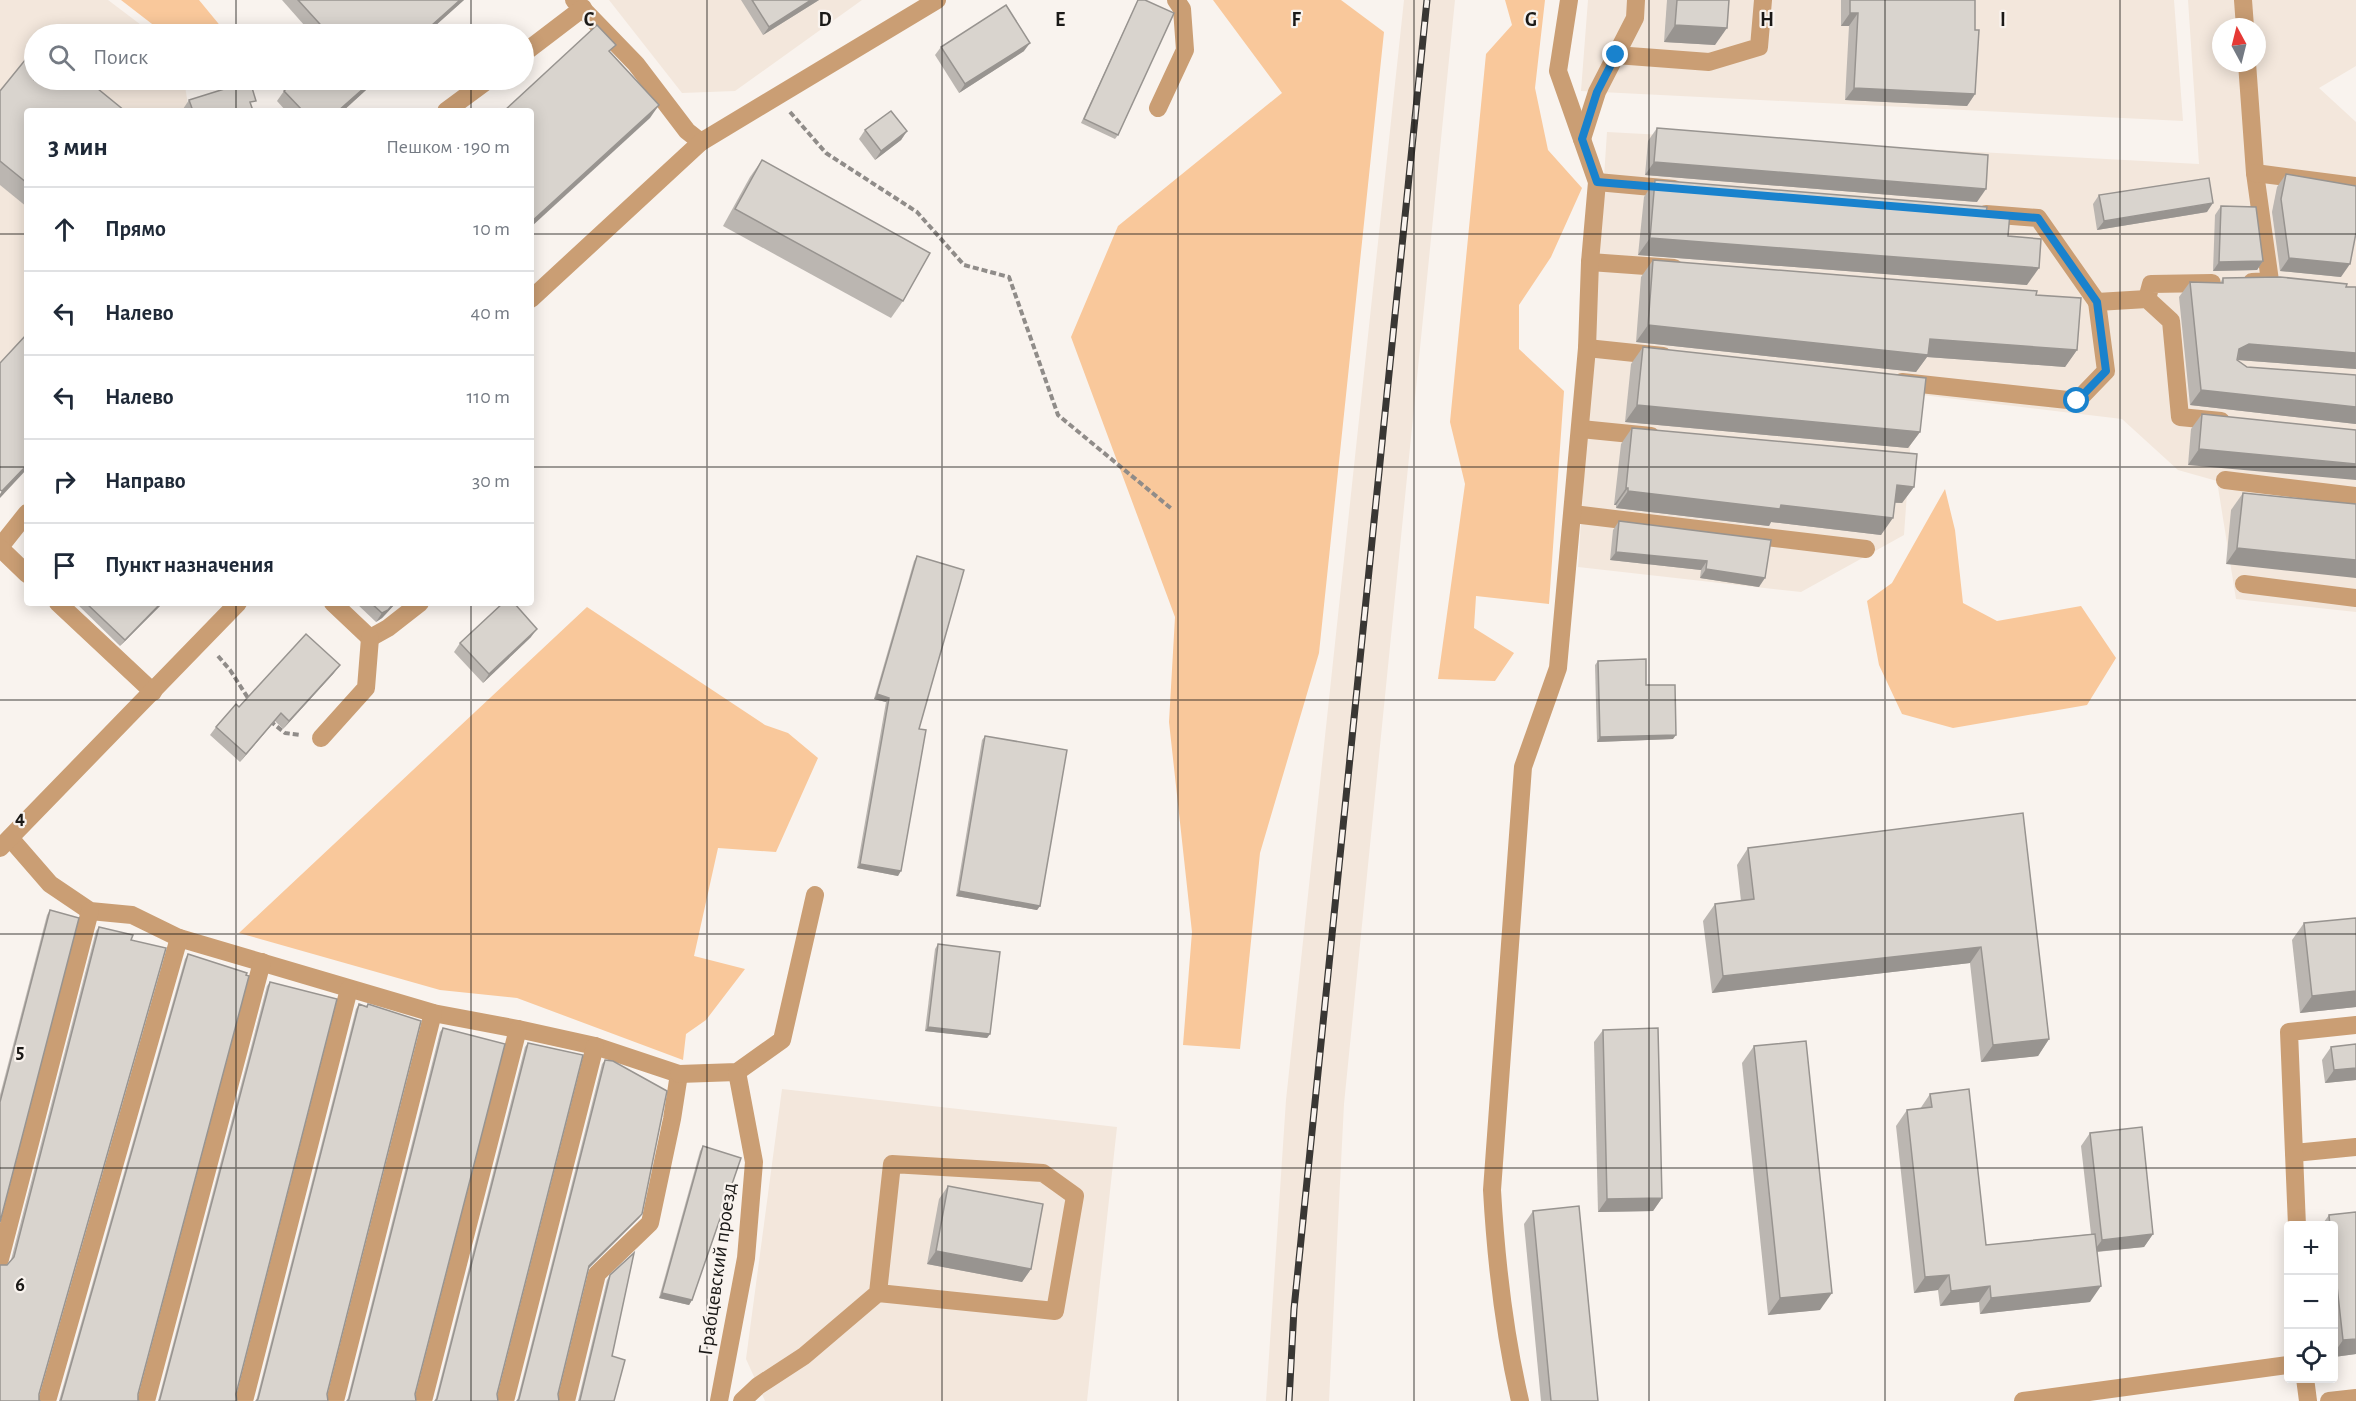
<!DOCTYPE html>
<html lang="ru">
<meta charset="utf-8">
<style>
:root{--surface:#fff;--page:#f2f2f3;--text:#1f2937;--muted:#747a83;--line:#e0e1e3}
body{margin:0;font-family:"Alegreya Sans",sans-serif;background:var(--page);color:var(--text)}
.controls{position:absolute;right:18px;bottom:18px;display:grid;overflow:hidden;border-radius:6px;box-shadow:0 3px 15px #0003}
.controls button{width:54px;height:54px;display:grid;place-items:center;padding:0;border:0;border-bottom:2px solid var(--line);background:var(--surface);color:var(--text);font:30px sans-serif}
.compass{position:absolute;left:2212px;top:18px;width:54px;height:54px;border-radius:50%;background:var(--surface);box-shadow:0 3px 15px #0003;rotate:353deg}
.stop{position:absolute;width:18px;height:18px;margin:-14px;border:4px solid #1982cd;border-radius:50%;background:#fff}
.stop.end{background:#1982cd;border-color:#fff;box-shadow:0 2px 6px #0008}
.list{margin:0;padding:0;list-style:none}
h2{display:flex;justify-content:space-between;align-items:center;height:78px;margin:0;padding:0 24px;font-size:26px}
h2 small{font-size:20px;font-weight:400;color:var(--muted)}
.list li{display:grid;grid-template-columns:39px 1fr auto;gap:18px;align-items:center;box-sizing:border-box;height:84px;padding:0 24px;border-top:2px solid var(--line)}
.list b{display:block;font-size:22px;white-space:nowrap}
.list em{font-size:20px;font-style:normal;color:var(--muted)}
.icon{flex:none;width:33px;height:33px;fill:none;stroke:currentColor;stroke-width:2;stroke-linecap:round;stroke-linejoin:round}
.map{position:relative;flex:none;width:2356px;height:1401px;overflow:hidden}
.search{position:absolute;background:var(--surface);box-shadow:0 3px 15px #0003;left:24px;top:24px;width:510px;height:66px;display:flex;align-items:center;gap:15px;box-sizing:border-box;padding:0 21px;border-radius:33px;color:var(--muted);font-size:22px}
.panel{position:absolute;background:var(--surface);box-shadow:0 3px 15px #0003;left:24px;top:108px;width:510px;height:498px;border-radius:6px}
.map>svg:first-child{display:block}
</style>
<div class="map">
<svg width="2356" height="1401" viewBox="0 0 2356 1401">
<rect width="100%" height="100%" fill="#f9f3ee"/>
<g fill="#f3e7dc" fill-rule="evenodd">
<polygon points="0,0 108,0 153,34 34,34 34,80 184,80 189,111 27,111 27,410 0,437"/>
<polygon points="609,0 862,0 735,91 682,93"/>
<polygon points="1404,0 1455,0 1344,1104 1329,1401 1266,1401 1286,1100"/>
<polygon points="1588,0 2174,0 2183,121 1581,91"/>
<path d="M 2188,0 L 2356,0 L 2356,66 L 2319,88 L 2356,122 L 2356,612 L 2236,599 L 2217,481 L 2178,470 L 2122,419 L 1914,394 L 1904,535 L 1801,592 L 1578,567 L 1607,132 L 2199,164 ZM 2221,27 L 2257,27 L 2257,63 L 2221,63 Z"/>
<polygon points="782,1089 1117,1127 1087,1401 765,1401 746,1359"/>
</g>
<g fill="#f9c89b">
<polygon points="121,0 199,0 227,34 165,34"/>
<polygon points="1213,0 1341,0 1384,32 1319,653 1260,853 1240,1049 1183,1045 1192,932 1169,722 1175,617 1071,337 1118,226 1282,93"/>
<polygon points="1505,0 1545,0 1535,88 1548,150 1582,188 1551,257 1519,305 1519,349 1564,391 1549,604 1476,596 1474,628 1514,653 1495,681 1438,679 1465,484 1450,422 1486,54 1512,25"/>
<polygon points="1945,489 1955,530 1963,603 1997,621 2081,606 2116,658 2087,705 1953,728 1902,714 1879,665 1867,601 1892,583"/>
<polygon points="587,607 765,725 788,733 818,758 776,852 718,848 694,956 745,969 706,1020 686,1034 683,1060 517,998 440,990 239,933"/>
</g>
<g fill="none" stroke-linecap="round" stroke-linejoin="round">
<g stroke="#908c89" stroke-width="4" stroke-dasharray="6 3" stroke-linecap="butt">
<polyline points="790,112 826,153 917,212 964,265 1009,277 1058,415 1173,510"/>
<polyline points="218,656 230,670 250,701"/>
<polyline points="270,721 285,733 300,735"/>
</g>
<g stroke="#ca9e74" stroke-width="18">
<polyline points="574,0 636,64 687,131 701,142"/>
<polyline points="2243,0 2245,27"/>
<polyline points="524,53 583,8"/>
<polyline points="1616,55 1709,62 1759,47 1763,0"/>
<polyline points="2247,63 2255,173 2270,281 2252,282"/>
<polyline points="1158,108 1185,50 1182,9 1176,0"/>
<polyline points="446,111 488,80"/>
<polyline points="1582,139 1597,92 1635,18 1636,0"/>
<polyline points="2255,173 2356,186"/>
<polyline points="1597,182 1674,189"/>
<polyline points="1986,214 2038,218 2097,302"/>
<polyline points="1590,262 1674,268"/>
<polyline points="531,299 701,142 937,0"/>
<polyline points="2147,299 2151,284 2212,283"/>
<polyline points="1587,348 1663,356"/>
<polyline points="1902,382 2077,401 2106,371 2097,302 2147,299 2171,321 2180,417 2221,421"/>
<polyline points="1581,429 1651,436"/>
<polyline points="2225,480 2356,496"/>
<polyline points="1573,514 1866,549"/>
<polyline points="0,547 27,513"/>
<polyline points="0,548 27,574"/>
<polyline points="2244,584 2356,598"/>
<polyline points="58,603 153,692"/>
<polyline points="333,603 370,638 388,628 420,603"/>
<polyline points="321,738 366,688 370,638"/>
<polyline points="10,838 50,884 90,911 132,915 179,938 433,1013 518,1029 595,1046 679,1074 672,1119 650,1223 597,1274 566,1401"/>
<polyline points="0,848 238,603"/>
<polyline points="679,1074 737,1072 782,1040 815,895"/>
<polyline points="2294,1153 2356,1147"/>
<polyline points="2297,1226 2289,1032 2356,1025"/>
<polyline points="0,1259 90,911"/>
<polyline points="2305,1378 2308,1401"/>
<polyline points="47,1401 179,938"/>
<polyline points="146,1401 262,962"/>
<polyline points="244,1401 349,989"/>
<polyline points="335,1401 433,1013"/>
<polyline points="423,1401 518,1029"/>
<polyline points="505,1401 595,1046"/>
<polyline points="719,1401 746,1258 754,1162 737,1072"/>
<polyline points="742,1401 758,1386 804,1356 878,1293 892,1164 1043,1173 1075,1196 1055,1311 878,1293"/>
<path d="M 1520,1401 C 1504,1332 1496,1261 1492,1190 L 1523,767 L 1558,668 L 1587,348 L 1590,262 L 1597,182 L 1558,71 L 1569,0"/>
<polyline points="2023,1401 2288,1365"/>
<polyline points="2329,1401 2356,1398"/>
</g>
<defs>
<polyline id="rail" points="1289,1401 1294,1309 1427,0"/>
</defs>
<use href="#rail" stroke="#393734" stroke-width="7"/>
<use href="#rail" stroke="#f9f3ee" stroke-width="4.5" stroke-dasharray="14" stroke-linecap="butt"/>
</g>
<g fill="#bbb6b1">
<polygon points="282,0 464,0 426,34 312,34"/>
<polygon points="741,0 819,0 763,35"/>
<polygon points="1138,0 1145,0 1118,135 1115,139 1081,123"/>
<polygon points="1667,0 1729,0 1715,45 1664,42"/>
<polygon points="1841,0 1975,0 1975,94 1967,106 1845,100 1849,26 1841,26"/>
<polygon points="941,47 1024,51 959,93 935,55"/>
<polygon points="296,80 377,80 343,111 286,111 277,101 284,91"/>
<polygon points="0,91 27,111 27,207 0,185"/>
<polygon points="189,100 252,106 253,111 184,111 183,109"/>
<polygon points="1657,128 1977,202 1645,175 1648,141"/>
<polygon points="865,130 907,131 901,140 875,160 859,139"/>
<polygon points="762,160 903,301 891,318 723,226 750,177"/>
<polygon points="2286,174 2341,277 2280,271 2272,212 2277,187"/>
<polygon points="1655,180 1986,212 2008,236 2027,285 1638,255 1644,197"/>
<polygon points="2099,195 2207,212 2097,230 2093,204"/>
<polygon points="2221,206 2263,261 2257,270 2213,271 2215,215"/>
<polygon points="1653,260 2036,295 2077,350 2065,367 1927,357 1916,372 1636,342 1641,277"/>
<polygon points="2223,278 2356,287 2356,369 2237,360 2247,367 2356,375 2356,424 2190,405 2179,297 2190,282 2220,283"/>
<polygon points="1643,347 1920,432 1908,448 1625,422 1631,364"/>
<polygon points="2202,414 2356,430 2188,465 2191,429"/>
<polygon points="1632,428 1914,487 1902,503 1895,503 1881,535 1771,522 1769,526 1616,508 1616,505 1614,505 1621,444"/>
<polygon points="2243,493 2356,504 2226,564 2231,510"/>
<polygon points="1619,521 1771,540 1759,587 1700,578 1701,570 1610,560 1613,530"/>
<polygon points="917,556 919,729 898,876 857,868 886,702 874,699 914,561"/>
<polygon points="76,603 163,603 120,646"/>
<polygon points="356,603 396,603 382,618 376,622"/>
<polygon points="531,637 483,683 454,652 460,643"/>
<polygon points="1598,661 1646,685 1673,739 1597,742 1595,665"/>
<polygon points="334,673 283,729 275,721 240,762 210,735 216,727"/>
<polygon points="985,736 1040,906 1037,910 956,896 982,740"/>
<polygon points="2023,813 2049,1039 2038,1056 1981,1062 1970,963 1712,993 1703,921 1715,904 1741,901 1737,865 1748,848"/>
<polygon points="50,910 0,1222 0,1095 47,915"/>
<polygon points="2304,923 2356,1007 2300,1013 2292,940"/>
<polygon points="99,927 0,1401 11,1260 96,931"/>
<polygon points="938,944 990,1034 987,1038 925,1031 935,949"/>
<polygon points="188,954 138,1394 138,1400 139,1401 59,1401 185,959"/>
<polygon points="270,982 236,1394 237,1401 158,1401 267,986"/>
<polygon points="359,1004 366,1006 368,1004 327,1394 328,1401 256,1401 356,1009"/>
<polygon points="443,1028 415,1394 416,1401 347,1401 440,1032"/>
<polygon points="1603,1030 1662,1198 1653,1211 1598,1212 1594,1042"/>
<polygon points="528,1043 497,1394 498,1401 435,1401 525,1047"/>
<polygon points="2356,1044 2356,1080 2325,1083 2322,1060 2331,1047"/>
<polygon points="1754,1046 1820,1310 1768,1315 1742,1063"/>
<polygon points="605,1060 642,1214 639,1218 589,1268 558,1394 559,1401 517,1401 602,1064"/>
<polygon points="1930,1094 1986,1245 2091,1234 2081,1146 2090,1133 2153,1234 2144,1247 2097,1252 2090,1302 1980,1314 1979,1302 1940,1306 1938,1290 1914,1293 1896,1126 1907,1110 1920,1109"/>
<polygon points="703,1146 692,1300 689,1305 659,1298 700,1151"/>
<polygon points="948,1186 1031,1269 1022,1282 927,1264 939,1199"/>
<polygon points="1533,1211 1598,1401 1541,1401 1524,1224"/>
<polygon points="2356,1212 2356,1354 2334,1357 2334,1226 2321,1226 2329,1215"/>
<polygon points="610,1275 612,1356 614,1401 578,1401 607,1280"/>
</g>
<g fill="#989490">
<polygon points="460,0 464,0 426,34 422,34"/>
<polygon points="811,0 819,0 763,35 769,27"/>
<polygon points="1850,13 1858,13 1849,26 1841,26"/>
<polygon points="1675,25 1727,28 1715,45 1664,42"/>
<polygon points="1030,43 1024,51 959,93 965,84"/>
<polygon points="373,80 377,80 343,111 338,111"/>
<polygon points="1854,88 1975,94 1967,106 1845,100"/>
<polygon points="659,105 650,118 531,227 531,222"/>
<polygon points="907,131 901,140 875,160 881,151"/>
<polygon points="1654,162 1986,189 1977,202 1645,175"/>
<polygon points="2213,203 2207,212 2097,230 2104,221"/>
<polygon points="1650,238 2039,268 2027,285 1638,255"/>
<polygon points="2289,258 2350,264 2341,277 2280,271"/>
<polygon points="2263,261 2257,270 2213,271 2219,262"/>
<polygon points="1648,325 1930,339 2077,350 2065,367 1927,357 1916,372 1636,342"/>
<polygon points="2249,344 2356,353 2356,369 2238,360 2239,349"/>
<polygon points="2201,390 2356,407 2356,424 2190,405"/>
<polygon points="1637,405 1920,432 1908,448 1625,422"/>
<polygon points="2199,449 2356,464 2356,480 2188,465"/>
<polygon points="27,465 27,469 0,498 0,494 2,491"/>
<polygon points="1897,485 1914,487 1902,503 1885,502"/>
<polygon points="1626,488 1628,488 1616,505 1614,505"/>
<polygon points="1628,491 1781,505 1893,518 1881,535 1771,522 1769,526 1616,508"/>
<polygon points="2237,548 2356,560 2356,578 2226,564"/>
<polygon points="1616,552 1707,561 1701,570 1610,560"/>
<polygon points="1706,569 1765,578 1759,587 1700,578"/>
<polygon points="161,603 163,603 120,646 125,640"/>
<polygon points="394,603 396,603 382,618 376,622 382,613"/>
<polygon points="537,629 531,637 483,683 489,674"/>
<polygon points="340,665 334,673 283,729 289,721"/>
<polygon points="877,694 889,698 886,702 874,699"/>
<polygon points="281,713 275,721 240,762 246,754"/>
<polygon points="1676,735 1673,739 1597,742 1600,737"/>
<polygon points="860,864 901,871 898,876 857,868"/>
<polygon points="959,891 1040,906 1037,910 956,896"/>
<polygon points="1981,947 1970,963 1712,993 1723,976"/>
<polygon points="2356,991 2356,1007 2300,1013 2312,996"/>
<polygon points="928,1027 990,1034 987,1038 925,1031"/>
<polygon points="2049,1039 2038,1056 1981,1062 1993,1045"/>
<polygon points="2356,1068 2356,1080 2325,1083 2334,1070"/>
<polygon points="1662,1198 1653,1211 1598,1212 1607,1199"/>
<polygon points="642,1214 639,1218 586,1271 589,1266"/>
<polygon points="2153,1234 2144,1247 2093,1252 2102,1240"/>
<polygon points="936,1251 1031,1269 1022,1282 927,1264"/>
<polygon points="1949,1275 1938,1290 1914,1293 1925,1277"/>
<polygon points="1990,1286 1979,1302 1940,1306 1951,1291"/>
<polygon points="2101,1286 2090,1302 1980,1314 1991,1298"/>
<polygon points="662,1293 692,1300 689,1305 659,1298"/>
<polygon points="1832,1293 1820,1310 1768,1315 1780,1298"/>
<polygon points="2356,1339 2356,1354 2334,1357 2334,1353 2343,1340"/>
</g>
<g fill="#d9d4ce" stroke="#989490" stroke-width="1.5">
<polygon points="298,0 460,0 422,34 329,34"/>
<polygon points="752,0 811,0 769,27"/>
<polygon points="1138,0 1145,0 1174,13 1118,135 1084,119"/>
<polygon points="1677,0 1729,0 1727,28 1675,25"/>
<polygon points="1850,0 1975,0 1975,30 1979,30 1975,94 1854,88 1858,13 1850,13"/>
<polygon points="1006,5 1030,43 965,84 941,47"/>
<polygon points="597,25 616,45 609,51 659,105 531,222 531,111 504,111"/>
<polygon points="34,49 34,80 87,80 125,111 27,111 27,183 0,161 0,91"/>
<polygon points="296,80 373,80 338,111 303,111 284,91"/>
<polygon points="250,81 256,101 250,102 253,111 193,111 189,100"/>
<polygon points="891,111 907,131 881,151 865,130"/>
<polygon points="1657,128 1988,155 1986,189 1654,162"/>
<polygon points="762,160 930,253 903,301 735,209"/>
<polygon points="2286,174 2356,186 2356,233 2350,264 2289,258 2281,199"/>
<polygon points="2209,178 2213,203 2104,221 2099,195"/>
<polygon points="1655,180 1987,207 1986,212 2010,213 2008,236 2041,239 2039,268 1650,238"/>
<polygon points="2221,206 2256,207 2263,261 2219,262"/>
<polygon points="1653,260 2037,291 2036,295 2081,298 2077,350 1930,339 1928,355 1648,325"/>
<polygon points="2280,277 2347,284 2346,287 2356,287 2356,353 2249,344 2239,349 2237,360 2247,367 2356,375 2356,407 2201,390 2190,282 2223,283 2223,278"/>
<polygon points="27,334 27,465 2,491 0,490 0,363"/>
<polygon points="1643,347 1926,378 1920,432 1637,405"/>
<polygon points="2202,414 2356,430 2356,464 2199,449"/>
<polygon points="1632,428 1917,454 1914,487 1897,485 1893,518 1781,505 1780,509 1628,491 1628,488 1626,488"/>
<polygon points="2243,493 2356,504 2356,560 2237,548"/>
<polygon points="1619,521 1771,540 1765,578 1706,569 1707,561 1616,552"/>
<polygon points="917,556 964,570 919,729 926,730 901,871 860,864 889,698 877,694"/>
<polygon points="86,603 161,603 125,640"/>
<polygon points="371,603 394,603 388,610 382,613"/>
<polygon points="503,603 514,603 537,629 489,674 460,643"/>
<polygon points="306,634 340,665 289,721 281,713 246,754 216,727 236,704 239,707"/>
<polygon points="1646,659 1646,685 1675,685 1676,735 1600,737 1598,661"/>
<polygon points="985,736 1067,750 1040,906 959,891"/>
<polygon points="2023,813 2049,1039 1993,1045 1981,947 1723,976 1715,904 1754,899 1748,848"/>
<polygon points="50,910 79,918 0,1222 0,1102"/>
<polygon points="2356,918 2356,991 2312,996 2304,923"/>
<polygon points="99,927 133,935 131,940 166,948 39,1394 39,1400 40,1401 0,1401 0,1265 7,1265 14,1257"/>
<polygon points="938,944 1000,952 990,1034 928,1027"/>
<polygon points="188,954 247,973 246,975 249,976 138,1394 138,1400 139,1401 60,1401 61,1400"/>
<polygon points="270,982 337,999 236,1394 237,1401 159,1401 160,1399"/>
<polygon points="359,1004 367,1007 368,1004 421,1021 327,1394 328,1401 256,1401 258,1399"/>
<polygon points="443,1028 505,1044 415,1394 416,1401 347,1401 349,1399"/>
<polygon points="1658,1028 1662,1198 1607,1199 1603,1030"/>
<polygon points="1806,1041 1832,1293 1780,1298 1754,1046"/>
<polygon points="528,1043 583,1055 497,1394 498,1401 435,1401 437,1399"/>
<polygon points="2356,1044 2356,1068 2334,1070 2331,1047"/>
<polygon points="605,1060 613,1061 667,1091 642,1214 589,1266 558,1394 559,1401 517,1401 519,1399"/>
<polygon points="1969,1089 1986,1245 2095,1234 2101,1286 1991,1298 1990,1286 1951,1291 1949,1275 1925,1277 1907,1110 1932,1107 1930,1094"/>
<polygon points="2142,1127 2153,1234 2102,1240 2090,1133"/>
<polygon points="703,1146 741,1158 692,1300 662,1293"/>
<polygon points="948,1186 1043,1204 1031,1269 936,1251"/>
<polygon points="1579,1206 1598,1401 1551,1401 1533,1211"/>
<polygon points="2356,1212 2356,1339 2343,1340 2334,1259 2334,1226 2330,1226 2329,1215"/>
<polygon points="634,1253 612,1356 625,1360 614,1401 579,1401 580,1400 610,1275"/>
</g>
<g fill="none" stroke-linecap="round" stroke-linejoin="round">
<polyline stroke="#1982cd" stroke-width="8" points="1616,55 1597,92 1582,139 1597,182 2038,218 2097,302 2106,371 2077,401"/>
</g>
<path fill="none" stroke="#1b1917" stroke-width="1.5" stroke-opacity="0.55" d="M 236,0 L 236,34M 471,0 L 471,34M 707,0 L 707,1401M 942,0 L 942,1401M 1178,0 L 1178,1401M 1414,0 L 1414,1401M 1649,0 L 1649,1401M 1885,0 L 1885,1401M 2120,0 L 2120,1401M 236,80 L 236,111M 471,80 L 471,111M 0,234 L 27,234M 531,234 L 2356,234M 0,467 L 27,467M 531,467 L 2356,467M 236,603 L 236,1401M 471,603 L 471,1401M 0,700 L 2356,700M 0,934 L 2356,934M 0,1168 L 2356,1168"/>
<g text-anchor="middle" stroke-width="4.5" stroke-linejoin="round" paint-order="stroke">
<g font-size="21" fill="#1b1917" stroke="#f9f3ee">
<text transform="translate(717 1269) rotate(-82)" y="7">Грабцевский проезд</text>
</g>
</g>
<g font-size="20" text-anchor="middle" font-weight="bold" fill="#1b1917" stroke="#f9f3ee" stroke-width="4.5" stroke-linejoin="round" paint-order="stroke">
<text x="589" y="26">C</text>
<text x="825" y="26">D</text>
<text x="1060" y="26">E</text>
<text x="1296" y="26">F</text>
<text x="1531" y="26">G</text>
<text x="1767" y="26">H</text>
<text x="2003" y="26">I</text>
<text x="20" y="824">4</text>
<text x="20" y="1058">5</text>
<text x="20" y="1291">6</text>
</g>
</svg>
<div class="controls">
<button>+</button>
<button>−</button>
<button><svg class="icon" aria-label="locate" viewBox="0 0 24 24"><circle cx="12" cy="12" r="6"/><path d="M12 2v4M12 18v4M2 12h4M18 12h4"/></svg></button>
</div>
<svg class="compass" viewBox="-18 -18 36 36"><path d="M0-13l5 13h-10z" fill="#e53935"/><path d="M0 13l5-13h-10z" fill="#747a83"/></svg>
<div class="stop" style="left:2077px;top:401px"></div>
<div class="stop end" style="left:1616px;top:55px"></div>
<div class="search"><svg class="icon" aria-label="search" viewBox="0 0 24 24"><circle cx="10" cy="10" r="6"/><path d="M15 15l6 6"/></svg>Поиск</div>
<section class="panel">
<h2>3 мин<small>Пешком · 190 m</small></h2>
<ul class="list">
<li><svg class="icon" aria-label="ahead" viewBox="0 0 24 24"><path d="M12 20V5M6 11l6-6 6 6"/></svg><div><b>Прямо</b></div><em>10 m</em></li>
<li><svg class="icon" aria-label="left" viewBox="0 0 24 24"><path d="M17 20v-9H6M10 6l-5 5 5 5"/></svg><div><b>Налево</b></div><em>40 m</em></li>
<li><svg class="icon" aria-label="left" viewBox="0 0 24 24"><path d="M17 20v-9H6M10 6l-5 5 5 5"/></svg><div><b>Налево</b></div><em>110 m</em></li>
<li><svg class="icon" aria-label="right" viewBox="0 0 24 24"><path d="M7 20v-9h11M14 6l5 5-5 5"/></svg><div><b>Направо</b></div><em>30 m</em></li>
<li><svg class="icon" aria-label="arrive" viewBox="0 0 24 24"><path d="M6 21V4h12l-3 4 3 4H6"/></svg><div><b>Пункт назначения</b></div></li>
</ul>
</section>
</div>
